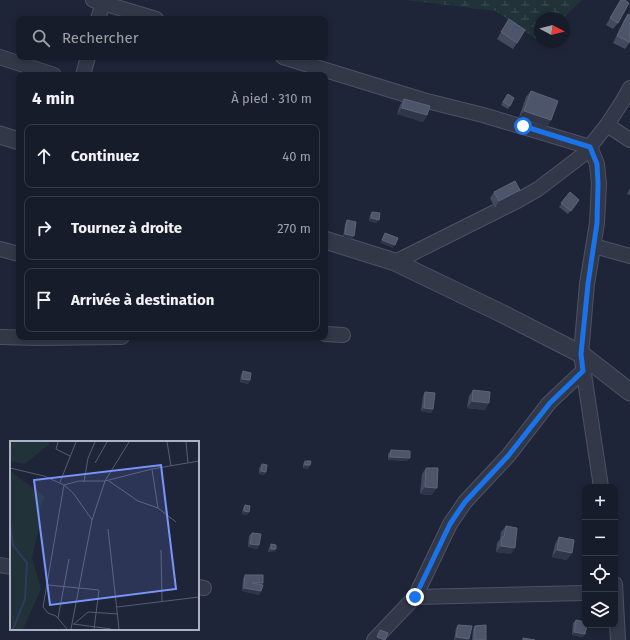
<!DOCTYPE html>
<html lang="fr">
<meta charset="utf-8">
<style>
:root{--surface:#171c2a;--page:#242936;--text:#f1f3f6;--muted:#9ea1a8;--line:#363a47}
body{margin:0;font-family:"Fira Sans",sans-serif;background:var(--page);color:var(--text)}
.controls{position:absolute;right:12px;bottom:12px;display:grid;overflow:hidden;border-radius:8px;box-shadow:0 2px 6px #0003}
.controls button{width:36px;height:36px;display:grid;place-items:center;padding:0;border:0;border-bottom:1px solid var(--line);background:var(--surface);color:var(--text);font:20px sans-serif}
.compass{position:absolute;left:534px;top:12px;width:36px;height:36px;border-radius:50%;background:var(--surface);box-shadow:0 2px 6px #0003;rotate:97deg}
.stop{position:absolute;width:12px;height:12px;margin:-9px;border:3px solid #1a73e8;border-radius:50%;background:#fff}
.stop.end{background:#1a73e8;border-color:#fff;box-shadow:0 1px 4px #0008}
.list{margin:0;padding:0;list-style:none}
h2{display:flex;justify-content:space-between;align-items:center;height:52px;margin:0;padding:0 16px;font-size:17px}
h2 small{font-size:13px;font-weight:400;color:var(--muted)}
.list li{display:grid;grid-template-columns:26px 1fr auto;gap:12px;align-items:center;box-sizing:border-box;height:64px;margin:0 8px 8px;padding:0 8px;border:1px solid var(--line);border-radius:8px}
.list b{display:block;font-size:15px;white-space:nowrap}
.list em{font-size:13px;font-style:normal;color:var(--muted)}
.icon{flex:none;width:22px;height:22px;fill:none;stroke:currentColor;stroke-width:2;stroke-linecap:round;stroke-linejoin:round}
.map{position:relative;flex:none;width:630px;height:640px;overflow:hidden}
.search{position:absolute;background:var(--surface);box-shadow:0 2px 6px #0003;left:16px;top:16px;width:312px;height:44px;display:flex;align-items:center;gap:10px;box-sizing:border-box;padding:0 14px;border-radius:8px;color:var(--muted);font-size:15px}
.panel{position:absolute;background:var(--surface);box-shadow:0 2px 6px #0003;left:16px;top:72px;width:312px;height:268px;border-radius:8px}
.map>svg:first-child{display:block}
</style>
<div class="map">
<svg width="630" height="640" viewBox="0 0 630 640">
<defs>
<pattern id="wetland-marsh" width="20" height="14" patternUnits="userSpaceOnUse"><rect width="20" height="14" fill="#213239"/><path d="M1 5h8M5 5V1M11 12h8M15 12V8" fill="none" stroke="#3f4d54"/></pattern>
</defs>
<rect width="100%" height="100%" fill="#1f2538"/>
<polygon fill="url(#wetland-marsh)" points="406,0 582,0 563,18 540,18 539,41 496,11"/>
<g fill="none" stroke-linecap="round" stroke-linejoin="round">
<defs>
<g id="minor">
<polyline points="93,0 156,19"/>
<polyline points="98,19 103,3"/>
<polyline points="0,57 54,75"/>
<polyline points="283,57 423,100 483,115 590,147 597,164 599,184 597,223 587,284 581,354 601,487"/>
<polyline points="83,75 88,57"/>
<polyline points="607,125 630,140"/>
<polyline points="594,246 630,256"/>
<polyline points="0,249 19,254"/>
<polyline points="395,262 517,201 538,189 584,154 607,125 622,102 630,88"/>
<polyline points="325,334 343,335"/>
<polyline points="0,337 36,338 122,337"/>
<polyline points="0,565 11,567"/>
<polyline points="615,584 618,640"/>
<polyline points="198,587 204,588"/>
<polyline points="415,597 585,593"/>
<polyline points="374,640 415,597 450,524 465,502 508,456 549,403 583,371"/>
</g>
<g id="tertiary">
<polyline points="0,135 19,141"/>
<polyline points="325,240 395,262 503,314 581,354 630,392"/>
</g>
</defs>
<use href="#minor" stroke="#4d5263" stroke-width="16"/>
<use href="#tertiary" stroke="#4d5263" stroke-width="19"/>
<use href="#minor" stroke="#323848" stroke-width="14"/>
<use href="#tertiary" stroke="#323848" stroke-width="17"/>
</g>
<g fill="#424a60">
<polygon points="620,0 618,23 613,29 606,25"/>
<polygon points="628,14 630,42 625,49 613,43 624,20"/>
<polygon points="509,19 517,43 513,49 497,39"/>
<polygon points="531,91 551,120 546,127 519,117 526,97"/>
<polygon points="507,94 510,106 508,109 501,105"/>
<polygon points="404,99 427,115 423,122 397,114 400,105"/>
<polygon points="630,188 630,195 627,194"/>
<polygon points="520,190 515,197 495,208 490,198 494,192"/>
<polygon points="570,192 579,200 568,214 559,207"/>
<polygon points="372,212 376,223 369,221 370,215"/>
<polygon points="347,220 354,236 351,239 343,237 345,224"/>
<polygon points="243,371 250,380 248,384 240,382 241,375"/>
<polygon points="473,390 485,410 467,408 469,396"/>
<polygon points="425,392 433,409 431,413 421,411 423,396"/>
<polygon points="391,450 407,461 388,460 388,454"/>
<polygon points="305,461 310,465 308,469 303,468 303,464"/>
<polygon points="262,464 266,472 264,475 259,474 259,468"/>
<polygon points="426,468 432,495 420,494 422,474"/>
<polygon points="245,505 247,515 242,514 243,508"/>
<polygon points="506,526 511,554 496,552 497,543 500,539 501,532"/>
<polygon points="252,533 259,545 257,549 248,547 249,536"/>
<polygon points="559,537 567,560 552,557 555,544"/>
<polygon points="271,544 276,549 274,552 268,552 269,548"/>
<polygon points="245,575 263,583 261,585 261,591 259,595 242,591 243,579"/>
<polygon points="576,620 583,637 572,635 573,623"/>
<polygon points="458,625 468,640 454,640 456,628"/>
<polygon points="475,626 486,640 472,640 473,629"/>
</g>
<g fill="#2f364b">
<polygon points="402,108 427,115 423,122 397,114"/>
<polygon points="524,111 551,120 546,127 519,117"/>
<polygon points="520,190 515,197 495,208 499,201"/>
<polygon points="371,218 379,220 376,223 369,221"/>
<polygon points="345,234 354,236 351,239 343,237"/>
<polygon points="382,240 395,245 393,248 380,243"/>
<polygon points="242,379 250,380 248,384 240,382"/>
<polygon points="472,401 489,403 485,410 467,408"/>
<polygon points="424,408 433,409 431,413 421,411"/>
<polygon points="390,457 410,458 407,461 388,460"/>
<polygon points="305,465 310,465 308,469 303,468"/>
<polygon points="261,471 266,472 264,475 259,474"/>
<polygon points="425,487 437,488 432,495 420,494"/>
<polygon points="244,511 249,512 247,515 242,514"/>
<polygon points="250,544 259,545 257,549 248,547"/>
<polygon points="501,546 515,548 511,554 496,552"/>
<polygon points="271,549 276,549 274,552 268,552"/>
<polygon points="557,550 572,553 567,560 552,557"/>
<polygon points="252,583 263,583 260,586"/>
<polygon points="244,588 261,591 259,595 242,591"/>
<polygon points="574,632 585,634 583,637 572,635"/>
<polygon points="377,637 385,640 375,640"/>
<polygon points="456,637 469,639 468,640 455,640"/>
</g>
<g fill="#4d556b" stroke="#5c6479">
<polygon points="621,0 625,0 629,3 618,23 610,18"/>
<polygon points="628,14 630,15 630,42 617,36"/>
<polygon points="509,19 525,30 517,43 501,32"/>
<polygon points="531,91 558,101 551,120 524,111"/>
<polygon points="508,94 514,98 510,106 503,102"/>
<polygon points="404,99 430,106 427,115 402,108"/>
<polygon points="515,181 520,190 499,201 494,192"/>
<polygon points="570,192 579,200 571,211 561,203"/>
<polygon points="372,212 380,213 379,220 371,218"/>
<polygon points="347,220 356,222 354,236 345,234"/>
<polygon points="385,233 398,238 395,245 382,240"/>
<polygon points="243,371 251,373 250,380 242,379"/>
<polygon points="473,390 490,392 489,403 472,401"/>
<polygon points="425,392 435,393 433,409 424,408"/>
<polygon points="391,450 410,451 410,458 390,457"/>
<polygon points="305,461 311,461 310,465 305,465"/>
<polygon points="262,464 267,465 266,472 261,471"/>
<polygon points="426,468 438,468 437,488 425,487"/>
<polygon points="245,505 250,506 249,512 244,511"/>
<polygon points="506,526 517,528 515,548 501,546 502,537 504,537"/>
<polygon points="252,533 261,534 259,545 250,544"/>
<polygon points="559,537 574,540 572,553 557,550"/>
<polygon points="271,544 276,545 276,549 271,549"/>
<polygon points="245,575 263,575 263,583 252,583 263,585 261,591 244,588"/>
<polygon points="576,620 585,622 585,625 587,625 585,634 574,632"/>
<polygon points="458,625 472,626 469,639 456,637"/>
<polygon points="486,625 486,640 474,640 475,626"/>
<polygon points="380,630 388,633 385,640 377,637"/>
<polygon points="523,638 535,640 523,640"/>
</g>
<g fill="none" stroke-linecap="round" stroke-linejoin="round">
<polyline stroke="#1a73e8" stroke-width="5" points="415,597 450,524 458,512 465,502 508,456 550,403 583,371 581,354 588,284 597,223 598,184 597,164 590,147 523,126"/>
</g>
<g transform="translate(10 441)">
<rect width="189" height="189" fill="#1f2538"/>
<path d="M 0,1 L 39,1 L 39,4 L 14,23 L 0,20 ZM 0,30 L 35,56 L 30,66 L 30,83 L 22,117 L 31,148 L 13,188 L 0,188 Z" fill="#213239"/>
<path fill="none" stroke="#2f3b5e" stroke-width="2" d="M 0,82 L 3,104 L 17,122 L 15,158 L 3,188"/>
<path fill="none" stroke="#575d70" stroke-width="1" d="M 48,1 L 46,8 L 60,15M 157,1 L 161,25M 176,1 L 178,22M 85,22 L 97,1M 0,27 L 34,35 L 54,44 L 64,53 L 82,79M 142,28 L 148,67M 99,40 L 128,60 L 148,67 L 166,81M 50,41 L 66,1M 74,41 L 78,17 L 85,1M 98,88 L 109,188M 151,109 L 152,160M 38,144 L 89,149 L 84,188M 107,166 L 189,156M 48,177 L 59,118M 63,183 L 101,188M 64,183 L 78,171 L 108,173M 57,188 L 46,175 L 38,172 L 33,166 L 54,44 L 69,40 L 95,40 L 142,28 L 189,20M 61,188 L 82,79 L 95,40 L 119,1"/>
<path fill="#7a96fd" fill-opacity="0.15" stroke="#7a96fd" stroke-width="2" d="M 151,24 L 166,148 L 40,164 L 24,39 Z"/>
<rect width="189" height="189" fill="none" stroke="#acb2c5" stroke-width="2"/>
</g>
</svg>
<div class="controls">
<button>+</button>
<button>−</button>
<button><svg class="icon" aria-label="locate" viewBox="0 0 24 24"><circle cx="12" cy="12" r="6"/><path d="M12 2v4M12 18v4M2 12h4M18 12h4"/></svg></button>
<button><svg class="icon" aria-label="layers" viewBox="0 0 24 24"><path d="M12 4l9 5-9 5-9-5zM3 14l9 5 9-5"/></svg></button>
</div>
<svg class="compass" viewBox="-18 -18 36 36"><path d="M0-13l5 13h-10z" fill="#e53935"/><path d="M0 13l5-13h-10z" fill="#9ea1a8"/></svg>
<div class="stop" style="left:523px;top:126px"></div>
<div class="stop end" style="left:415px;top:597px"></div>
<div class="search"><svg class="icon" aria-label="search" viewBox="0 0 24 24"><circle cx="10" cy="10" r="6"/><path d="M15 15l6 6"/></svg>Rechercher</div>
<section class="panel">
<h2>4 min<small>À pied · 310 m</small></h2>
<ul class="list">
<li><svg class="icon" aria-label="ahead" viewBox="0 0 24 24"><path d="M12 20V5M6 11l6-6 6 6"/></svg><div><b>Continuez</b></div><em>40 m</em></li>
<li><svg class="icon" aria-label="right" viewBox="0 0 24 24"><path d="M7 20v-9h11M14 6l5 5-5 5"/></svg><div><b>Tournez à droite</b></div><em>270 m</em></li>
<li><svg class="icon" aria-label="arrive" viewBox="0 0 24 24"><path d="M6 21V4h12l-3 4 3 4H6"/></svg><div><b>Arrivée à destination</b></div></li>
</ul>
</section>
</div>
